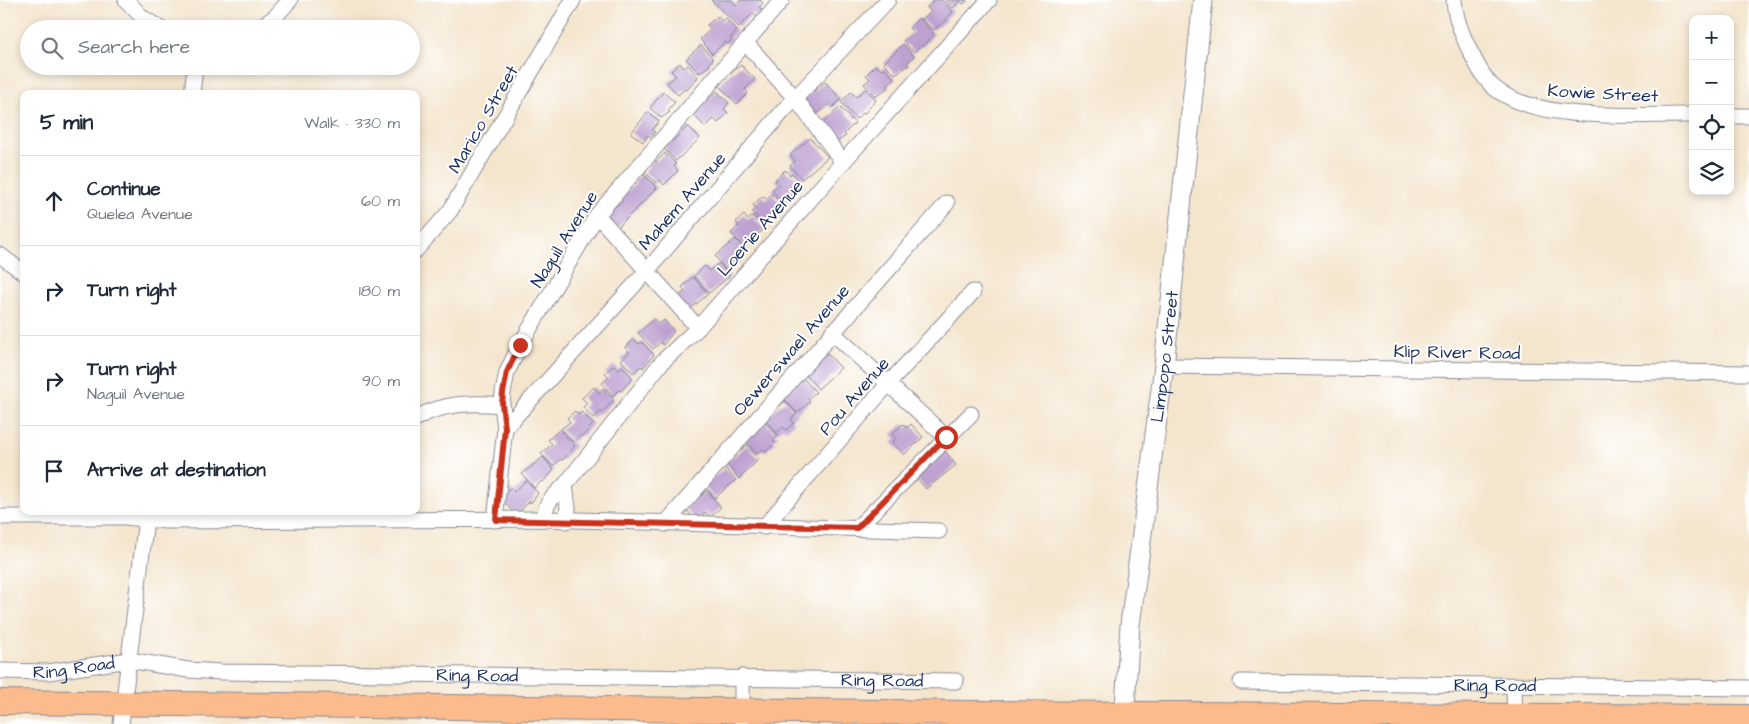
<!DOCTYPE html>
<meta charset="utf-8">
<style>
:root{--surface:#fff;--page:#f6f6f7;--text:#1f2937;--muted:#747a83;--line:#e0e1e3}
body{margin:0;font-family:"Architects Daughter",sans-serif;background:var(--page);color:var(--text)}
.controls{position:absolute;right:15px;top:15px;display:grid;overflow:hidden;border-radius:10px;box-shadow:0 2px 8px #0003}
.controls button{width:45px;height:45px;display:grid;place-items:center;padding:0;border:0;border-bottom:1px solid var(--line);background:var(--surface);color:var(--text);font:25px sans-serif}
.stop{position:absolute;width:15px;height:15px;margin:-11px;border:4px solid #c8321e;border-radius:50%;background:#fff}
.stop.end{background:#c8321e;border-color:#fff;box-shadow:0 1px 5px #0008}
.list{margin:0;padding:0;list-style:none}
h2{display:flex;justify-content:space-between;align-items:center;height:65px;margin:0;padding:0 20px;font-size:21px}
h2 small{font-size:16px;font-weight:400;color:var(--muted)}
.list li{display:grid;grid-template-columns:32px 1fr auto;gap:15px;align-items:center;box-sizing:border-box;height:90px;padding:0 20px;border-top:1px solid var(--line)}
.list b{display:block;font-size:19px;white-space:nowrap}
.list p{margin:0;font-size:16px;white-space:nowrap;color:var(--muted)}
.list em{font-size:16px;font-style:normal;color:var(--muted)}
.icon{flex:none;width:28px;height:28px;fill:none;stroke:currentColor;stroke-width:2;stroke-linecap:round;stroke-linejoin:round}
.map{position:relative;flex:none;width:1749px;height:724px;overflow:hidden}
.search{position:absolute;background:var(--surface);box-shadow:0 2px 8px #0003;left:20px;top:20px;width:400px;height:55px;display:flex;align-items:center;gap:12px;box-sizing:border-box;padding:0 18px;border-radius:28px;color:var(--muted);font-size:19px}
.panel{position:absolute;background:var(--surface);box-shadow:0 2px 8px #0003;left:20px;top:90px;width:400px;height:425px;border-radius:10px}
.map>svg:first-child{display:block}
</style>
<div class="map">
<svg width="1749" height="724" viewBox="0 0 1749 724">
<rect width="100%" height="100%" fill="#fff"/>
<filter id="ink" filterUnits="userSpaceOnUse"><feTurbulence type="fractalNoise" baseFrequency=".02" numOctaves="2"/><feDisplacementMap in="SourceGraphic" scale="10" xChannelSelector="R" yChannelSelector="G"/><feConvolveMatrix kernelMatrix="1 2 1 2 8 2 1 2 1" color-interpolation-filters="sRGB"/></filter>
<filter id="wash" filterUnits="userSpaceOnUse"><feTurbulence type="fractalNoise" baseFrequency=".0096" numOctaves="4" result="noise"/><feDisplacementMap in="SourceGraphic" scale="20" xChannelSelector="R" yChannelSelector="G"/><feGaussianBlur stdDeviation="1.12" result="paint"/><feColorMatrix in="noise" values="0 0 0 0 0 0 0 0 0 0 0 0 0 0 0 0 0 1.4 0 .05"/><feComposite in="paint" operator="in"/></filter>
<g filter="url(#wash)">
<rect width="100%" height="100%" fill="#f4e5cd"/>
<g id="blocks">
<g fill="#bda1d1">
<polygon points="711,0 731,0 736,5 741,0 760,0 763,3 759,7 763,11 757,17 753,13 739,27"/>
<polygon points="934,0 942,0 953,12 946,19 947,20 933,30 922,19 931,12 927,7"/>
<polygon points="945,0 967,0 963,4 960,1 953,8"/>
<polygon points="718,16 722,21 726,18 737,31 730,38 732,40 727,44 725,42 712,54 700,39 711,29 707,25"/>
<polygon points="919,18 934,34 923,47 922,45 914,52 903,41 913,32 909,28"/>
<polygon points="903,44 914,56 907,63 909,65 895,74 884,63"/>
<polygon points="701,45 713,59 709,63 710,65 699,73 686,59"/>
<polygon points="680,63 684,68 688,65 698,77 687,90 685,89 678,95 667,83 676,76 671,71"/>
<polygon points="741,65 755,79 745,89 748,93 737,104 719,86 722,84 720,82"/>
<polygon points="876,65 881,70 884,67 895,79 888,85 889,87 875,97 864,84 870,79 866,75"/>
<polygon points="825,82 841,99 832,108 829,104 814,117 803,100"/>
<polygon points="865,89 876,100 864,114 863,113 856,119 841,102 851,92 856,97"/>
<polygon points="717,91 729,103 724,109 728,113 718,123 714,119 705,127 693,114 696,110"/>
<polygon points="663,92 675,102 668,110 670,112 661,118 650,108"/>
<polygon points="840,107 855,123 844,134 846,136 836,142 820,125"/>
<polygon points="648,112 659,121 652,130 655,132 651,137 648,135 643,142 631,133"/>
<polygon points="688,126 700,138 676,161 664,149 667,147 665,145 671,139 673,141"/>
<polygon points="810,138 828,157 802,179 790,166 795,161 790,155"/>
<polygon points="665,153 676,164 674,166 678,171 664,185 660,180 656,183 645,172 654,159 656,162"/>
<polygon points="785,170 790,175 792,173 803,186 783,203 772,190 779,184 775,180"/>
<polygon points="643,174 657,188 614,231 606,214 623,201 619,197 626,189 628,191 636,183 634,181"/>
<polygon points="772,194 784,207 773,219 771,218 763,225 752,212 756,208 753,205 763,196 766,199"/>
<polygon points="744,215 748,220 752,216 764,229 756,236 758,238 743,247 731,233 739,226 736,222"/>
<polygon points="735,239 747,252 736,264 735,263 726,270 715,256"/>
<polygon points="719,263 730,276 709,293 694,276 705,266 709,271"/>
<polygon points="693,277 708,294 687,312 676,299 685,291 682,287"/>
<polygon points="654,319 659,324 664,320 674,331 663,345 661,342 653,349 638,333"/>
<polygon points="634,339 639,344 642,342 654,355 643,368 641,366 633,373 621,360 629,352 625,348"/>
<polygon points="827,353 841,368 818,389 804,373"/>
<polygon points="614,365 618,370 622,366 633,378 621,391 619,390 613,396 602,383 609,377 605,373"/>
<polygon points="803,378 816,392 808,399 810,402 797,413 782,396"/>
<polygon points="594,387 599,393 603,388 614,400 601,413 600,412 593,418 583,407 587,403 582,398"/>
<polygon points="785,401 797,414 791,419 794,423 786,430 783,427 777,433 764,419"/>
<polygon points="575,411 578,415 582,412 593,424 583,436 581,435 573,442 561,429 570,422 567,418"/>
<polygon points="765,422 778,436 773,440 775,443 765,452 763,449 757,454 745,440"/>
<polygon points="903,424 907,428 911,424 923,437 904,455 892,442 896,439 892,434"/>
<polygon points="559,430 575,446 563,460 561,459 553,466 541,454 552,444 548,440"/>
<polygon points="747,445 759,459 739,479 726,463"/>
<polygon points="945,451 956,465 926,489 915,476"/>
<polygon points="543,457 554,470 543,482 542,481 534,488 522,474"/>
<polygon points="725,468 736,480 715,498 704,486"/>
<polygon points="526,481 538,493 531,503 530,501 516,515 500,498 510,488 514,492"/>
<polygon points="707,491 721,507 710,517 706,512 696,521 686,509 696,497 697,499"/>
</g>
</g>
</g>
<g filter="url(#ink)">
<use href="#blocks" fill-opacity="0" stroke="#888a96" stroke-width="1"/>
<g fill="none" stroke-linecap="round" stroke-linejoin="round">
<defs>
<g id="minor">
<polyline points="126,0 143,18 161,29"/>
<path d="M 1454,0 C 1455,18 1462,35 1470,51 C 1476,63 1482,76 1492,86 C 1535,124 1637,114 1693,115"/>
<polyline points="257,29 275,17 290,0"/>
<polyline points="746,43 795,98 843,162"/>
<polyline points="192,94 195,66"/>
<polyline points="1730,116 1749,116"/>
<polyline points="597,215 698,328"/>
<polyline points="416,250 450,211 573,0"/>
<polyline points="0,255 24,273"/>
<polyline points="832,332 946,437"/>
<polyline points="1164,366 1749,373"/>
<path d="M 416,418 C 443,403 472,402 502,405"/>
<polyline points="505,428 646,272 784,110 888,0"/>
<polyline points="565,485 568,508 566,521"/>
<polyline points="0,517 125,517 166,521 544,519 939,531"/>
<path d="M 544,519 C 545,502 553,497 565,485 L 662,362 L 698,328 L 843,162 L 989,0"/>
<polyline points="495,520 505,428 502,405 503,393 507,372 520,345 597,215 782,0"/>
<polyline points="665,524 947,203"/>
<polyline points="764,527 889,383 973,292"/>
<polyline points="857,528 971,414"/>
<path id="s1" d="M 0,671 L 48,672 L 129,660 L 188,670 L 221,672 L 956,681"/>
<polyline points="742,677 742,724"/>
<path id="s2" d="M 1241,682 L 1749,688"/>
<polyline points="1514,686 1515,724"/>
<polyline points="121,724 147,511"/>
</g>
<g id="tertiary">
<path id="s3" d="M 1124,724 L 1130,625 L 1164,366 L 1203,0"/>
</g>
<polyline id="primary" points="0,702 973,713 1749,717"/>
</defs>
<use href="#minor" stroke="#888a96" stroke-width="17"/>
<use href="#tertiary" stroke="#888a96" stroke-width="21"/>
<use href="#primary" stroke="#888a96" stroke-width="26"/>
<use href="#minor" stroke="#fff" stroke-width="15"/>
<use href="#tertiary" stroke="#fff" stroke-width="19"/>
<use href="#primary" stroke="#fbbb8c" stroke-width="24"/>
</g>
</g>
<g fill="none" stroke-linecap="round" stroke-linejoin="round" filter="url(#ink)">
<polyline stroke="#c8321e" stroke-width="6" points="520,345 507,372 503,393 502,404 505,428 496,520 857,528 946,437"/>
</g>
<g text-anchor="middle" stroke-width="4" stroke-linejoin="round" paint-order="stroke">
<g font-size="18" fill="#1b2f5e" stroke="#fff">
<text transform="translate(1603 93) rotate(3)" y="6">Kowie Street</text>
<text transform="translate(483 119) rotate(-60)" y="6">Marico Street</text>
<text transform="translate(682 201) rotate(-49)" y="6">Mahem Avenue</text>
<text transform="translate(760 228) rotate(-49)" y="6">Loerie Avenue</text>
<text transform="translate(564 239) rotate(-58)" y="6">Naguil Avenue</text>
<text transform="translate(791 350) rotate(-49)" y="6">Oewerswael Avenue</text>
<text transform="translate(1457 352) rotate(1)" y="6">Klip River Road</text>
<text dy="6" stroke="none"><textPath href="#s3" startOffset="370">Limpopo Street</textPath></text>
<text transform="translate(854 396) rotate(-49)" y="6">Pou Avenue</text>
<text dy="6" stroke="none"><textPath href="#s1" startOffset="74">Ring Road</textPath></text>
<text dy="6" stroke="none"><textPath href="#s1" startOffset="479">Ring Road</textPath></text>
<text dy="6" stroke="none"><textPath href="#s1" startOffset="884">Ring Road</textPath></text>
<text dy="6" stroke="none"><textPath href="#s2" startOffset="254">Ring Road</textPath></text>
</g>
</g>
</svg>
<div class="controls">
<button>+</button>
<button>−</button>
<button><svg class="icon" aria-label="locate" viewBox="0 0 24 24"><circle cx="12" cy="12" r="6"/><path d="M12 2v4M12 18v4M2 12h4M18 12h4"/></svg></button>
<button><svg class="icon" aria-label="layers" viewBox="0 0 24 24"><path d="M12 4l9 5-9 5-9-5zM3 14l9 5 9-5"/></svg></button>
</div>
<div class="stop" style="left:946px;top:437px"></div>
<div class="stop end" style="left:520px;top:345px"></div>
<div class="search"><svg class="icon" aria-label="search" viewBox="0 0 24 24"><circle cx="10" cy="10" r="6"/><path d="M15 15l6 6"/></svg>Search here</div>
<section class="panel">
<h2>5 min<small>Walk · 330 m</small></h2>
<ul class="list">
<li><svg class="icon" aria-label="ahead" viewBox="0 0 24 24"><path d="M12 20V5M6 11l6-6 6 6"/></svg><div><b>Continue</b><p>Quelea Avenue</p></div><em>60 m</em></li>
<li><svg class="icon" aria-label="right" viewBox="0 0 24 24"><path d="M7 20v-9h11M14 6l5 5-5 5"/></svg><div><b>Turn right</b></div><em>180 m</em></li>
<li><svg class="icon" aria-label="right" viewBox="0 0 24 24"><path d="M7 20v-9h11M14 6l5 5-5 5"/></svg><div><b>Turn right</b><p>Naguil Avenue</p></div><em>90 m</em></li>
<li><svg class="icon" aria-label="arrive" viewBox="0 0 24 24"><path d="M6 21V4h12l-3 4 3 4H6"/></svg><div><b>Arrive at destination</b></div></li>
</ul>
</section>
</div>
